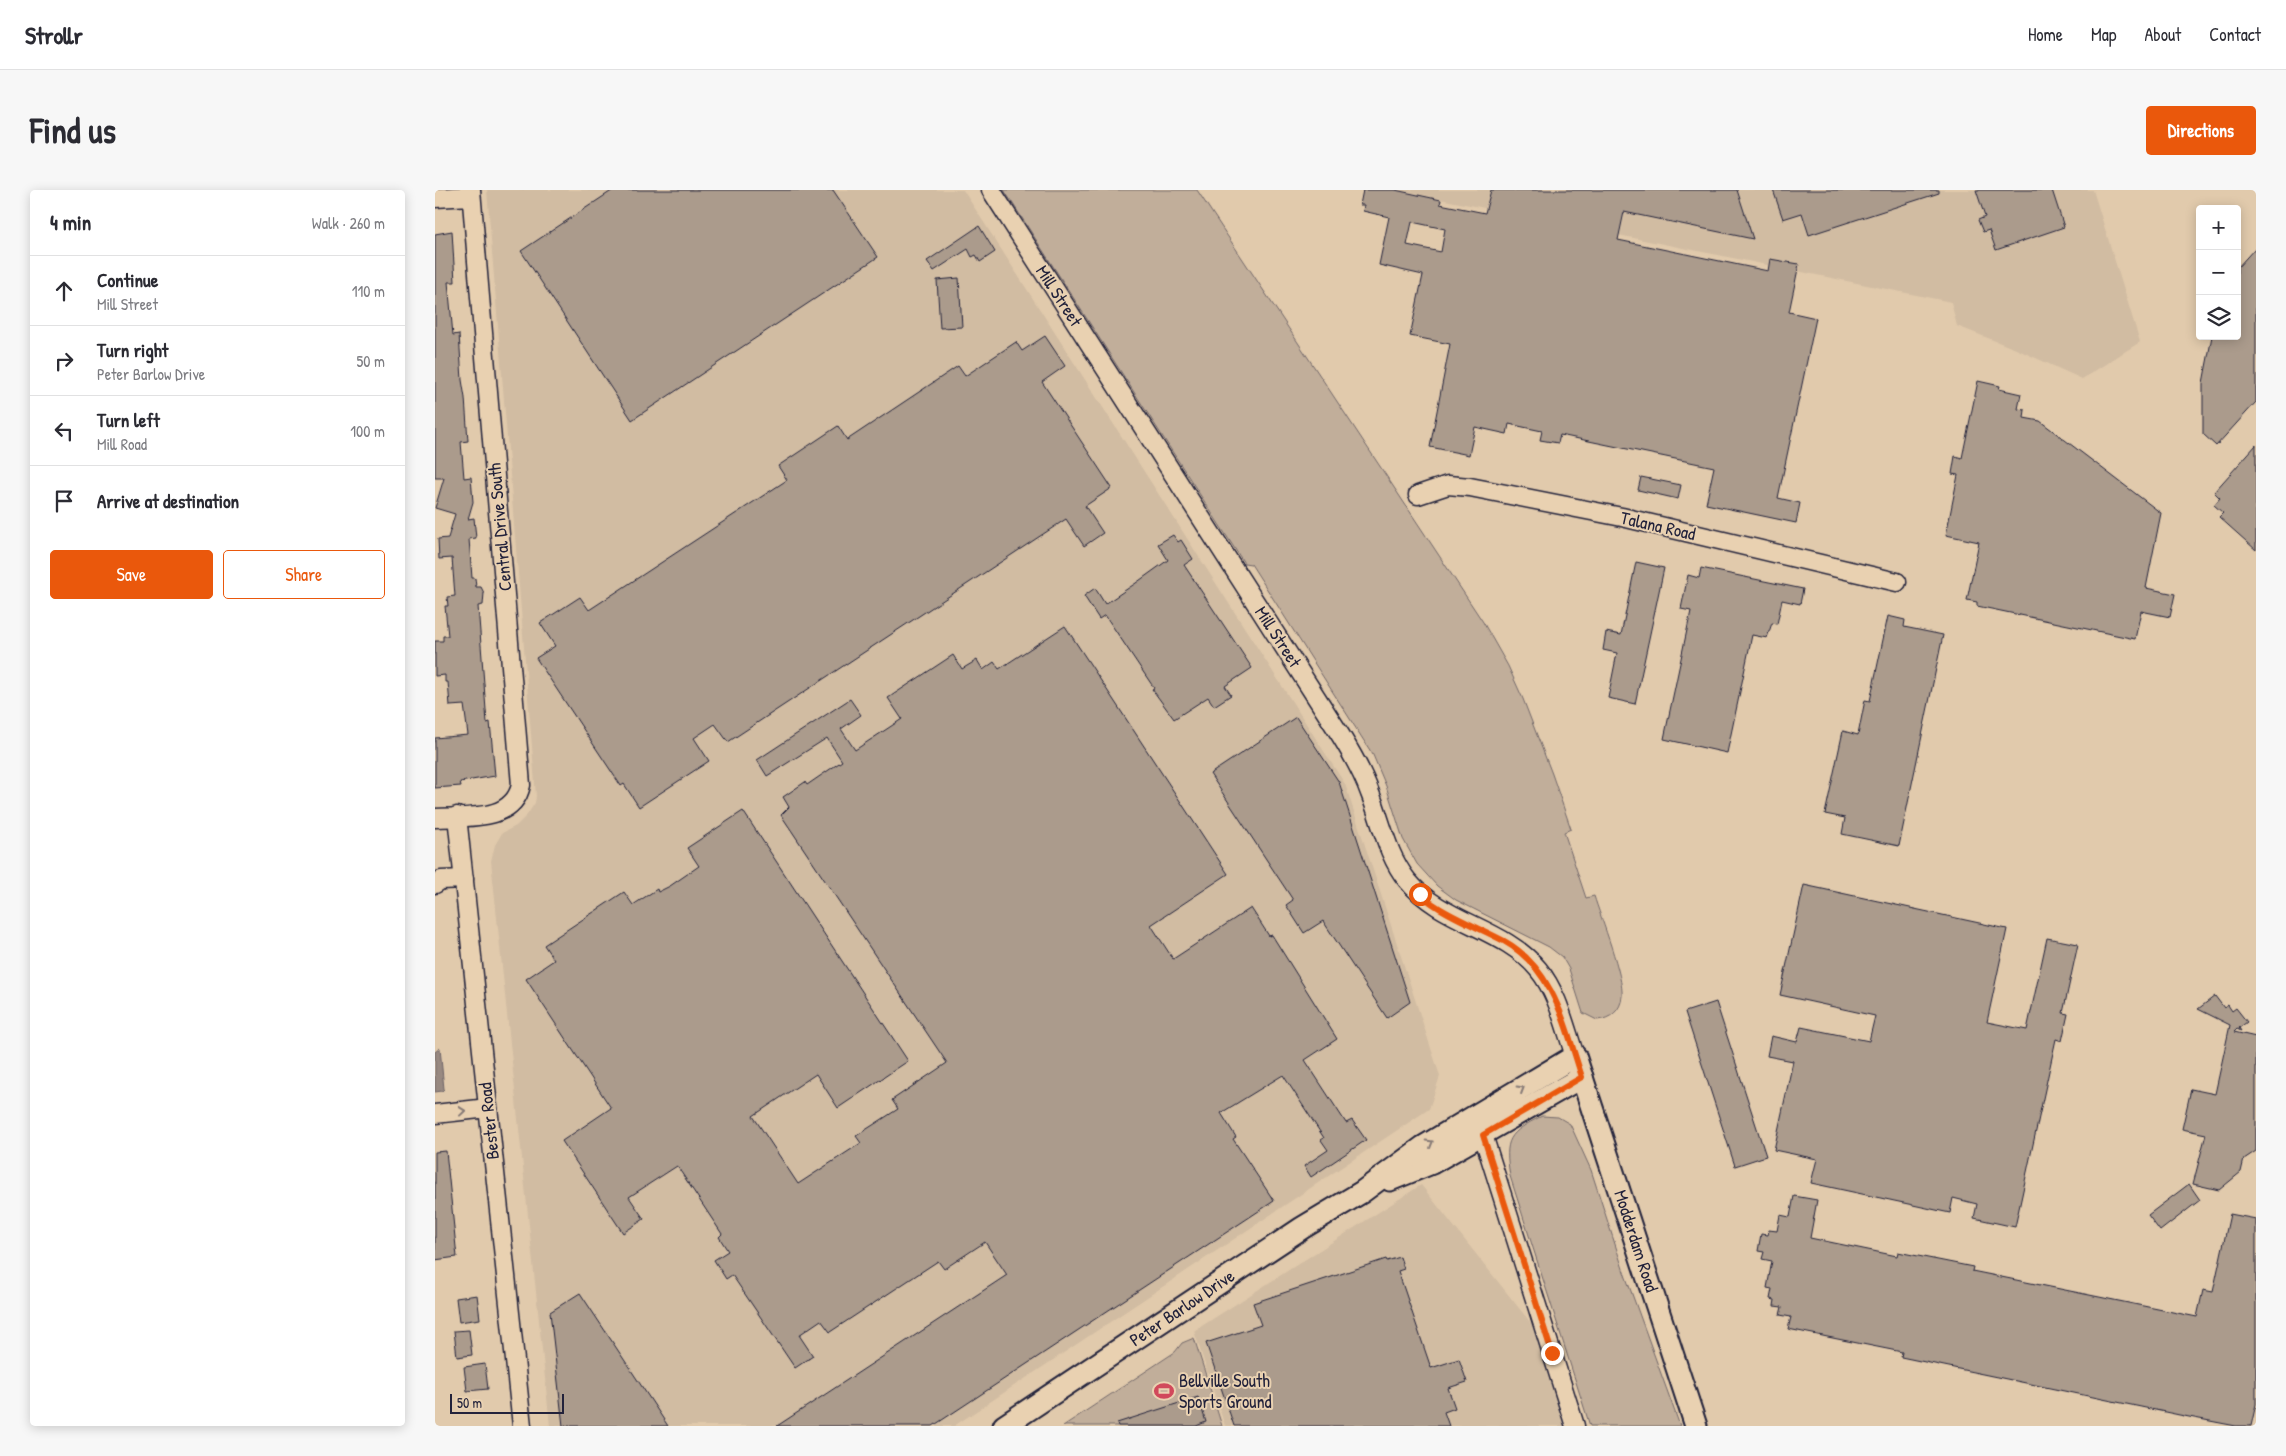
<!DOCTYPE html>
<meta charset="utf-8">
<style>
:root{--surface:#fff;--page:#f7f7f7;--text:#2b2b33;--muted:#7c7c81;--line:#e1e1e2;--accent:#ea580c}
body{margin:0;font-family:"Patrick Hand",sans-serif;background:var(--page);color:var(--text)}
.controls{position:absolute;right:15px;top:15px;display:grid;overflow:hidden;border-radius:5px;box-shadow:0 2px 12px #0003}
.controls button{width:45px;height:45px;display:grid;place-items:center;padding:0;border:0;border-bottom:1px solid var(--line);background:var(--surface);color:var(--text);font:25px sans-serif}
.scale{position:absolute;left:15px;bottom:12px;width:114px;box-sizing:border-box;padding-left:5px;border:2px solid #22223b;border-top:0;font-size:14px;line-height:18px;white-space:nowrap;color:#22223b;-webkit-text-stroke:4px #e9d1b1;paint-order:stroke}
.stop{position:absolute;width:15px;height:15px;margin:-11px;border:4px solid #ea580c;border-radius:50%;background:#fff}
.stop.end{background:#ea580c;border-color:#fff;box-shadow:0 1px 5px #0008}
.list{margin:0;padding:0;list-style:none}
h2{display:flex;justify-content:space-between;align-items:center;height:65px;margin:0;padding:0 20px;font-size:21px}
h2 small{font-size:16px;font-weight:400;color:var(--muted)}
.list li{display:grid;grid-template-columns:32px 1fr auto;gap:15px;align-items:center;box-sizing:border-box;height:70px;padding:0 20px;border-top:1px solid var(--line)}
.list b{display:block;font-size:19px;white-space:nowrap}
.list p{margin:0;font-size:16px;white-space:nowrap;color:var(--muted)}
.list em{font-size:16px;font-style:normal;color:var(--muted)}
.actions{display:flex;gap:10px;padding:15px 20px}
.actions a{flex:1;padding:11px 0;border:1px solid var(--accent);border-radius:5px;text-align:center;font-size:18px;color:var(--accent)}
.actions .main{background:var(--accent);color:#fff}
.icon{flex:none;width:28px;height:28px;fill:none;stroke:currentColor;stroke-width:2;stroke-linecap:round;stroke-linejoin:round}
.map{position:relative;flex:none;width:1821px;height:1236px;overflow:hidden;border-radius:5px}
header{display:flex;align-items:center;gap:30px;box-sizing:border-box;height:70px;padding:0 25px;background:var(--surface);border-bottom:1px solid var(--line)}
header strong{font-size:24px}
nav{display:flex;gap:28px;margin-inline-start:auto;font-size:18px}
.intro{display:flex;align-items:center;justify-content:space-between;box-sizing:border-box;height:120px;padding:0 30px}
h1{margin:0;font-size:35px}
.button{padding:12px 22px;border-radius:5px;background:var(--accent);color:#fff;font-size:18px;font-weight:700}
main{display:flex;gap:30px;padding:0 30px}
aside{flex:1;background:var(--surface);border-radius:5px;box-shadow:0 2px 12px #0003}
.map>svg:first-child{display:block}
</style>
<header>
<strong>Strollr</strong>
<nav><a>Home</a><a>Map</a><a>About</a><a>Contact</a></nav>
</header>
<div class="intro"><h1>Find us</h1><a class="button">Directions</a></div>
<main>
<aside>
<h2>4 min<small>Walk · 260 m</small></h2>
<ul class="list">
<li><svg class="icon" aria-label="ahead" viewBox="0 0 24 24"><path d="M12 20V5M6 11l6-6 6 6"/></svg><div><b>Continue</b><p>Mill Street</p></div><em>110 m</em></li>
<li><svg class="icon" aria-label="right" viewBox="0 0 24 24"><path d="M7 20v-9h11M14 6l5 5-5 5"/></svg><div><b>Turn right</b><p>Peter Barlow Drive</p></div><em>50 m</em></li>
<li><svg class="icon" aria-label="left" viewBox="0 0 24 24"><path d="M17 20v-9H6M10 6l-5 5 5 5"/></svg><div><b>Turn left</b><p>Mill Road</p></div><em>100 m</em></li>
<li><svg class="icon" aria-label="arrive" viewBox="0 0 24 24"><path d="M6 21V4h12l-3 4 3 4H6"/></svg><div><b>Arrive at destination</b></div></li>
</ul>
<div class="actions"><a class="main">Save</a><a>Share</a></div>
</aside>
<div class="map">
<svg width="1821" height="1236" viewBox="0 0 1821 1236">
<rect width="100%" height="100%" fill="#e1caac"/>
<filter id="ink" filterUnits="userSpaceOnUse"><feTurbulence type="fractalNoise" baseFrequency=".02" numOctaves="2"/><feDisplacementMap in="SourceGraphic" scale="10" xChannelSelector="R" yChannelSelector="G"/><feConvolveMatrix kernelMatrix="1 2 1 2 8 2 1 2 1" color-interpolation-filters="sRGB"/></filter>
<g filter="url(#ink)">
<g fill="#d1bca2">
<polygon points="52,0 528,0 910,594 1005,886 994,919 519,1236 115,1236 56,671 60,655 67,643 81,636 92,625 100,613 101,606"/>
<polygon points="960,0 1658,0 1705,152 1647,189 1581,159 1522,136 1516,112"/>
<polygon points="986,995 1107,1147 1136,1236 790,1236 759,1141"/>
</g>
<g fill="#c1ae9a" stroke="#72686a">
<path d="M 569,0 L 762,0 L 1048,432 L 1073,476 L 1088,509 L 1117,584 L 1136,639 L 1129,642 L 1151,708 L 1159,706 C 1166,728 1189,787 1187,806 C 1186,821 1175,829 1162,830 L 1148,823 L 1134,779 L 1127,767 L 1114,757 L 1021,710 L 1002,696 L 982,674 L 968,649 L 951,596 L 938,565 L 816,374 L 809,373 Z"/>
<path d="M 1107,926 L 1123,927 L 1135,934 L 1156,980 L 1189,1082 L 1245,1236 L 1155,1236 L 1075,986 C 1069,949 1073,943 1107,926 Z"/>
<polygon points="759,1148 787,1236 628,1236 740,1162 747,1153"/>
</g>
<polygon fill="#988981" stroke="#696065" points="5,858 9,899 7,901 0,902 0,862"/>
<g fill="#ab9b8c" stroke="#22223b" fill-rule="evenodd">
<polygon points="178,0 398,0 443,67 197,230 86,61"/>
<path d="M 928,0 L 960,0 L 1006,10 L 1005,14 L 1050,23 L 1056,0 L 1302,0 L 1318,49 L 1189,22 L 1183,50 L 1333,81 L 1335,69 L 1364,74 L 1354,122 L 1381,128 L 1343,308 L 1365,313 L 1361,333 L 1271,314 L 1279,277 L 1125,245 L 1123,253 L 1105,250 L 1107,241 L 1074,234 L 1072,244 L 1040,237 L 1034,265 L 995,257 L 1015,154 L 975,146 L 988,85 L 944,75 L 954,27 L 928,21 L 929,15 L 925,15 ZM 977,32 L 1010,39 L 1006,62 L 972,55 Z"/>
<polygon points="1338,0 1504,0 1504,3 1374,45 1367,23 1348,29"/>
<polygon points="1541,0 1617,0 1629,37 1561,60 1554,40 1548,42 1543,30 1550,27"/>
<polygon points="544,36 560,62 545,72 541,65 537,67 533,59 499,81 492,71"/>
<polygon points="17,41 20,92 13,92 18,145 24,144 27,190 30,208 33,251 26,252 29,288 36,287 38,312 33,329 39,328 41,348 34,349 37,388 40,388 41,397 46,397 49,403 48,415 43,416 52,533 55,532 60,586 25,592 26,596 0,598 0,548 33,545 29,515 15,516 13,492 10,492 10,485 0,486 0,451 8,451 8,446 13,446 10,416 13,416 12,407 20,406 17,368 4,369 3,349 13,348 20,324 0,318 9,288 0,288 0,44"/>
<polygon points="1821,57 1821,212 1781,256 1768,244 1768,193 1777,146 1802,146 1802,78"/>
<polygon points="524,88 527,137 505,138 502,90"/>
<polygon points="610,146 630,176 607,192 677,298 650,316 668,343 649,356 631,329 293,552 280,534 259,548 274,571 204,617 189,594 186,596 101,468 120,456 105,433 145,407 154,420 352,290 343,276 403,236 412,250 523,176 530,186 581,152 587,161"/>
<polygon points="1543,191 1565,196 1564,199 1586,204 1583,219 1590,220 1589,228 1605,231 1726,323 1711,398 1740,404 1735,427 1706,421 1700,449 1542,416 1542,412 1532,410 1544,352 1511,345 1523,285 1517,284 1520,266 1527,268"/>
<polygon points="1821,255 1821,360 1784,327 1788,323 1779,315 1785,308 1779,302"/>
<polygon points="1206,287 1246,295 1243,309 1203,300"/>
<polygon points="738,345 743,352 746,350 758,369 749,375 817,478 790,496 796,505 779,516 773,507 739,529 717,499 719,498 670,425 664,429 649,406 660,398 670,414 701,393 733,370 723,354"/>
<polygon points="1201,372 1229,378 1200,514 1173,508 1182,463 1168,460 1171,442 1186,445"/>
<polygon points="1266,378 1368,399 1365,414 1347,410 1342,434 1337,433 1332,448 1317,445 1292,563 1229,549 1256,421 1246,419 1253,385 1264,388"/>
<polygon points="1453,426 1470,430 1469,437 1508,445 1464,656 1407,644 1410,628 1390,624 1408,541 1423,545 1430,510 1435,511"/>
<polygon points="630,436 793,684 716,735 738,769 816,718 834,746 837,745 902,849 870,870 911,933 917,930 931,950 876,987 869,976 893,960 886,950 889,948 848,885 786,923 801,947 798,949 839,1011 498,1236 342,1236 572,1085 550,1052 509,1079 503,1071 395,1142 386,1130 364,1145 378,1166 360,1178 297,1085 291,1089 279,1070 293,1061 284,1047 287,1044 242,976 194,1007 209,1029 188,1043 127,951 176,918 91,789 119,770 109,755 189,702 198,715 222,699 223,702 235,696 264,676 252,658 308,621 473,871 403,918 381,884 318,926 363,994 426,953 421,946 463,919 457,910 512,873 346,625 354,617 348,607 370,592 372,595 407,571 392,548 332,586 322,570 415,509 426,525 406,539 420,560 467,529 453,508 518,465 527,479 542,470 548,480 559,472 564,479"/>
<polygon points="861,527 904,592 975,812 952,828 888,731 869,743 851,715 858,710 775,584"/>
<polygon points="1369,695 1572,739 1552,832 1592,840 1612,748 1643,754 1628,823 1633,824 1627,851 1621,849 1580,1037 1539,1028 1542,1014 1518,1008 1515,1023 1376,993 1382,969 1339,960 1358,871 1332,866 1336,846 1362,852 1366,837 1434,851 1440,826 1345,805"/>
<polygon points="1780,806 1789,818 1793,815 1797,821 1801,818 1812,832 1804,838 1806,841 1802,839 1799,842 1821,847 1821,961 1809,969 1806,982 1784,1000 1758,994 1771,944 1747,939 1756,899 1780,904 1795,835 1763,819"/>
<polygon points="1281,812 1331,966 1300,976 1250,822"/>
<polygon points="11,961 22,1067 0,1070 0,962"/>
<polygon points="1754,994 1765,1010 1725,1041 1713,1025"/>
<polygon points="1359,1006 1382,1010 1375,1048 1462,1066 1463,1062 1538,1077 1537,1081 1762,1127 1768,1100 1778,1102 1795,1024 1821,1029 1821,1214 1816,1236 1801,1236 1754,1227 1466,1167 1467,1162 1353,1139 1356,1127 1345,1125 1347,1117 1339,1116 1340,1110 1335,1109 1337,1099 1332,1098 1337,1071 1327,1069 1329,1062 1323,1061 1326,1044 1333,1045 1334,1040 1342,1041 1345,1025 1355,1027"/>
<polygon points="965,1067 969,1079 963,1081 996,1178 1024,1169 1032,1192 1013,1198 1020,1218 1009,1222 1014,1236 799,1236 771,1153 826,1135 818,1113 951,1069 952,1071"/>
<polygon points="145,1103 233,1236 128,1236 115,1122"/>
<polygon points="42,1105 45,1129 24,1132 21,1108"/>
<polygon points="34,1140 37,1165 22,1167 19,1141"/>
<polygon points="50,1174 53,1199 32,1201 29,1177"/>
<polygon points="763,1207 771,1232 761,1236 683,1236 682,1233"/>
</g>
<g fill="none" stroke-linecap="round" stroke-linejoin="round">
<defs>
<g id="minor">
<path d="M 556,0 L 906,546 C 917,564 928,583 935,603 C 947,633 952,665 972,690 C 1007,733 1068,737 1103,779 C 1123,803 1130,837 1140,866"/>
<polyline points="0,8 36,6"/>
<polyline points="983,305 1013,295 1035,297 1187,327 1462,392"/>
<polyline points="22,626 87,1236"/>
<path d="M 0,628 C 30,626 78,633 86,595 L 36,0"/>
<polyline points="0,694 6,690 29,689"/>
<polyline points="0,924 53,918"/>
<polyline points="1048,945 1140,1236"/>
</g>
<g id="tertiary">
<polyline points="955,990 997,973 1147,887"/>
<polyline points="569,1236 867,1038 927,1002 988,957 1140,866 1261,1236"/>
</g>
</defs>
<use href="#minor" stroke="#22223b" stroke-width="21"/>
<use href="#tertiary" stroke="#22223b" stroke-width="25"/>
<use href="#minor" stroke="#e9d1b1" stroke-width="18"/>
<use href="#tertiary" stroke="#e9d1b1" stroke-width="21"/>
</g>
<defs><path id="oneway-chevron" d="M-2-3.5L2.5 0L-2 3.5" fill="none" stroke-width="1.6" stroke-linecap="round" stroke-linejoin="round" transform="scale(1.25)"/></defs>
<g stroke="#867a76">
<use href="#oneway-chevron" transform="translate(1086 899) rotate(-31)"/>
<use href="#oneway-chevron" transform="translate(27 921) rotate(-6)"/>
<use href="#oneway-chevron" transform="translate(995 953) rotate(-30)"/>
</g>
</g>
<g fill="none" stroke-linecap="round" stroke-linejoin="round" filter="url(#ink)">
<path stroke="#ea580c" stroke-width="6" d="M 985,704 C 1009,725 1041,736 1069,751 C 1119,779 1130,836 1147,887 L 1048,945 L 1117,1163"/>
</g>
<defs>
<symbol id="stadium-bare" viewBox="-9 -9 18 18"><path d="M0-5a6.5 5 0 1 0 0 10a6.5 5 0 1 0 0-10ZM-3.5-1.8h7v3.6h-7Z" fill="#d1495b" stroke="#e9d1b1" stroke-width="2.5" paint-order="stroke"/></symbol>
</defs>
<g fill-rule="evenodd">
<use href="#stadium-bare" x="715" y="1187" width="28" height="28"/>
</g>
<g text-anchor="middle" stroke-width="4" stroke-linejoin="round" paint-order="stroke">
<g font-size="18" fill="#22223b" stroke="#e9d1b1">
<text transform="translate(624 106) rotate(57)" y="6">Mill Street</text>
<text transform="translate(1223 336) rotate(13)" y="6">Talana Road</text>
<text transform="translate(65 337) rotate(-95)" y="6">Central Drive South</text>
<text transform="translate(843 447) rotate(57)" y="6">Mill Street</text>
<text transform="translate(54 931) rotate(-96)" y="6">Bester Road</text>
<text transform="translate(1201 1051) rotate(72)" y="6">Modderdam Road</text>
<text transform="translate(747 1118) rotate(-34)" y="6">Peter Barlow Drive</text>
</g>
<g font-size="18" fill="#22223b" stroke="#e9d1b1" text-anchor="start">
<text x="744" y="1197">Bellville South<tspan x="744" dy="21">Sports Ground</tspan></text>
</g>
</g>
</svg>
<div class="controls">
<button>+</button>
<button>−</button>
<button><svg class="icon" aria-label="layers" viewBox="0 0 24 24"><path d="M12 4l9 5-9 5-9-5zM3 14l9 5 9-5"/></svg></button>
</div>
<div class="scale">50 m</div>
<div class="stop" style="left:985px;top:704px"></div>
<div class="stop end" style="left:1117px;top:1163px"></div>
</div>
</main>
